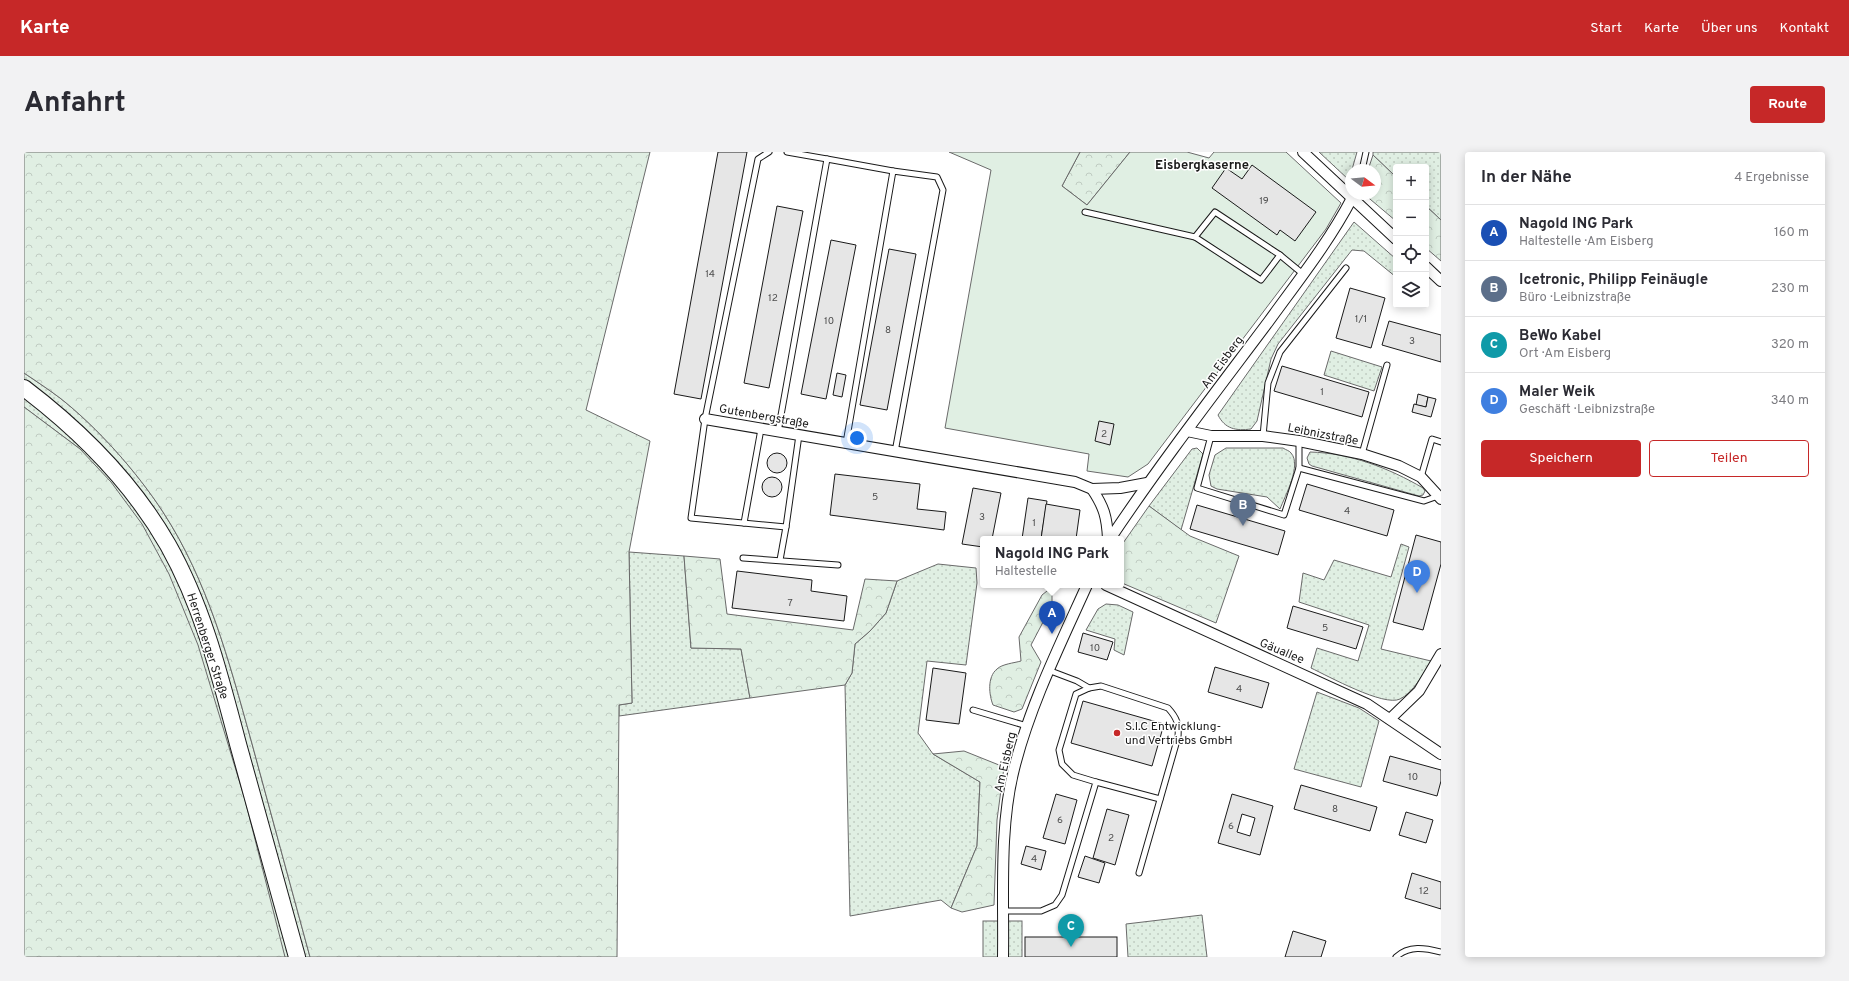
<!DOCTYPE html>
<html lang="de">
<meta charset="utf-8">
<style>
:root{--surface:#fff;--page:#f2f2f3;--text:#2b2b33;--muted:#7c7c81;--line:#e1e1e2;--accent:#c62828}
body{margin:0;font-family:Overpass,sans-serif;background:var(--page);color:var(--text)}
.controls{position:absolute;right:12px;top:12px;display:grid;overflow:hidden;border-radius:4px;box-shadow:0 2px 10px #0003}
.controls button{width:36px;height:36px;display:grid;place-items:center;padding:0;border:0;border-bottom:1px solid var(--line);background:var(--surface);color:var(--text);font:20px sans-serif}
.compass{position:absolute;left:1321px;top:12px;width:36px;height:36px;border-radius:50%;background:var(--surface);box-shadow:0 2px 10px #0003;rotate:106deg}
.you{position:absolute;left:833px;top:286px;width:14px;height:14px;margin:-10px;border:3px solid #fff;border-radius:50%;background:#1a73e8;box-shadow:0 0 0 6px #1a73e833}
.badge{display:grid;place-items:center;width:26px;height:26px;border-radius:50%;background:var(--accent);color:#fff;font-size:13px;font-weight:700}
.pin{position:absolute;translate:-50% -33px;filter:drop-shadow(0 1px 2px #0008)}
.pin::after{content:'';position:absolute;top:21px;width:14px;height:12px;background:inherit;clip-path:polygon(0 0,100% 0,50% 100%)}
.popup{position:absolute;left:956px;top:384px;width:144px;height:52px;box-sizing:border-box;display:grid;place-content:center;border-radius:4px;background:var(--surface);filter:drop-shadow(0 1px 3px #0005);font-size:13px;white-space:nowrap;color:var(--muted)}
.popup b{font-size:15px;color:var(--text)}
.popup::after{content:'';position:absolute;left:50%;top:100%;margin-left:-8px;border:8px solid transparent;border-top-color:var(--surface)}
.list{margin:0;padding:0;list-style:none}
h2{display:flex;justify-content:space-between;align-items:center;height:52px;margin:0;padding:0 16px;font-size:17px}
h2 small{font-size:13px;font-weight:400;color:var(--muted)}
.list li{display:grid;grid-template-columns:26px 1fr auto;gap:12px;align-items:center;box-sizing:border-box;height:56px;padding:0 16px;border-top:1px solid var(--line)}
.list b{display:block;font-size:15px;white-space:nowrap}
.list p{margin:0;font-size:13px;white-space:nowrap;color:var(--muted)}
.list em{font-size:13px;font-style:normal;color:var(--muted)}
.actions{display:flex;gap:8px;padding:12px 16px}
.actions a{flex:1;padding:9px 0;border:1px solid var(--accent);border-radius:4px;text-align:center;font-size:14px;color:var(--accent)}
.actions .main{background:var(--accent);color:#fff}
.icon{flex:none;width:22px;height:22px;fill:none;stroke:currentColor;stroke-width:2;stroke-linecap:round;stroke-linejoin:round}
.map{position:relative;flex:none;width:1417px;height:805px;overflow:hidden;border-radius:4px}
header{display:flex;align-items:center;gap:24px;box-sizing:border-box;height:56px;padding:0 20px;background:var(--accent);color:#fff}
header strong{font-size:19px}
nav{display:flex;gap:22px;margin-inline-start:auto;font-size:14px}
.intro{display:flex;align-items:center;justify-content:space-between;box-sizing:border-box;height:96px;padding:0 24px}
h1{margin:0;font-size:28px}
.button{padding:10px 18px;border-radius:4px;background:var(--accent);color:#fff;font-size:14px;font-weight:700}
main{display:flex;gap:24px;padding:0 24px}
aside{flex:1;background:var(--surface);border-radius:4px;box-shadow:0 2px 10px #0003}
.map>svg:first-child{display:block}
</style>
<header>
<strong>Karte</strong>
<nav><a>Start</a><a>Karte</a><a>Über uns</a><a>Kontakt</a></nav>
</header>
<div class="intro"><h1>Anfahrt</h1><a class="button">Route</a></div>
<main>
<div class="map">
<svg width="1417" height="805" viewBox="0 0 1417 805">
<defs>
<pattern id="grass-dots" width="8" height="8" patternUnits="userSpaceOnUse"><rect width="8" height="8" fill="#e0efe3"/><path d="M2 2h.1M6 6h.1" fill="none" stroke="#c0ccc2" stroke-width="1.8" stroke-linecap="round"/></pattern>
<pattern id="forest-crowns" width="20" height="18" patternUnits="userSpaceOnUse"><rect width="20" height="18" fill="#e0efe3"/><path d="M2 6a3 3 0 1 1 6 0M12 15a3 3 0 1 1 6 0" fill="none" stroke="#c0ccc2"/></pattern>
</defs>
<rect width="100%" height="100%" fill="#fff"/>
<g fill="url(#grass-dots)" stroke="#6a6a6a">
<polygon points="1295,0 1333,0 1325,28"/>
<polygon points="1349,0 1417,0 1417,68 1402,54 1402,15 1372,15 1372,25 1349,3"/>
<path d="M 1330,70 L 1372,107 L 1372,125 L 1340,99 L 1328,98 L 1254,192 L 1247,207 L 1233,269 L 1227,277 C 1212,279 1201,277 1194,263 Z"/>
<polygon points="1307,199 1358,215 1350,239 1300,223"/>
<path d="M 0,221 C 12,229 24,237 36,246 C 73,275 113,320 139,360 C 184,429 205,509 227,588 C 247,660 266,733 286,805 L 261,805 L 56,297 L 0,255 Z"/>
<polygon points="1173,296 1179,302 1157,378 1125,354 1168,297"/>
<path d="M 1202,296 L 1259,296 C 1262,298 1266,299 1267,301 C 1278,313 1261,344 1256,357 L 1243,345 L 1193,337 L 1187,334 L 1185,323 L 1191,303 Z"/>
<path d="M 1286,300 C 1326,301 1365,316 1399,336 L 1401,339 L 1399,343 L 1395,344 L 1288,314 L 1285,312 L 1283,306 Z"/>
<path d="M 1377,392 L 1385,395 L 1357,497 L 1407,509 C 1400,521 1389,541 1376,547 C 1360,555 1304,524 1287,516 L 1293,496 L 1334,509 L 1345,473 L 1275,450 L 1279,421 L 1300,428 L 1310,408 L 1367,425 Z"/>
<polygon points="605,400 660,404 667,496 717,497 726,546 595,564 595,553 608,551"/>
<polygon points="914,412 952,416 953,431 942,513 903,509 894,581 909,602 956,630 953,694 927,756 917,748 826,764 821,533 828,521 831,492 846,479 862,461 873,429"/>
<polygon points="1082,452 1094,453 1109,460 1100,503 1090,498 1091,487 1062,478 1074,457"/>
<polygon points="1293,540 1335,556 1355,569 1337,635 1270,617"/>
<polygon points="1178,763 1183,805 1104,805 1102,772"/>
<rect x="959" y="769" width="39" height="36"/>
</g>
<g fill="url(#forest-crowns)" stroke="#6a6a6a">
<path d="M 0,0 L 626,0 L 562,258 L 626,289 L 605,400 L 608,551 L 595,553 L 593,805 L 286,805 C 266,733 247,660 227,588 C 205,509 184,429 139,360 C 113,320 73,275 36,246 C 24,237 12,229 0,221 Z"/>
<polygon points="1056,0 1106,0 1063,53 1038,34"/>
<polygon points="1349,3 1372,25 1372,69 1340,42 1351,42 1351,18 1344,18"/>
<polygon points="1402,54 1417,68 1417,109 1402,96"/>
<polygon points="0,255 56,297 87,330 118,372 145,422 174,493 221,648 261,805 0,805"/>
<polygon points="1125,354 1166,384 1215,404 1192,471 1098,431 1097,394"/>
<polygon points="660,404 696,407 703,462 829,478 841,427 873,429 862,461 846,479 831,492 828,521 821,533 726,546 717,497 667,496"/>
<path d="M 1028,435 L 1028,453 L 1007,493 L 1017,510 L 998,557 L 990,560 L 969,553 C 965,543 963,525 973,517 C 978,512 990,511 997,509 L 995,485 L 1018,443 Z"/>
<polygon points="940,599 980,615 973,668 970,753 938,760 927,756 953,694 956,630 909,602"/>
</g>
<polygon fill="#e0efe3" stroke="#6a6a6a" points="925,0 1056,0 1038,34 1063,53 1106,0 1163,0 1185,6 1190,0 1262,0 1317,51 1302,77 1124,312 1104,325 1063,319 1065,302 921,276 967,18"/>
<g fill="#e6e6e6" stroke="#1a1a1a" fill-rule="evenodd">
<polygon points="694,0 723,0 677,247 650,242"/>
<polygon points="1228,13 1292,60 1271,89 1256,78 1253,83 1188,36 1202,16 1218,27"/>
<polygon points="753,54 779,59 745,236 720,231"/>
<polygon points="807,88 832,93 802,247 777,242"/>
<polygon points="865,97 892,102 863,258 836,253"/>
<polygon points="1326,136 1361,146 1347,196 1312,186"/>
<polygon points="1365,169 1417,183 1417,210 1358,193"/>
<polygon points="1258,214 1345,240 1338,265 1250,239"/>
<polygon points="813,221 822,223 818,245 809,243"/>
<polygon points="1394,242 1404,245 1402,255 1392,253"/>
<polygon points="1404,245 1412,247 1407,265 1388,260 1390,252 1402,255"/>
<polygon points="1075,269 1090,272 1086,293 1071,289"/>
<circle cx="753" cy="311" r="10"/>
<polygon points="811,322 896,332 893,357 922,360 920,378 806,363"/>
<circle cx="748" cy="335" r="10"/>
<polygon points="1283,332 1370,358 1363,384 1275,358"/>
<polygon points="949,336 977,341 968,387 959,387 959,395 938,392"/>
<polygon points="1004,346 1023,349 1017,387 998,387"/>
<polygon points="1022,352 1056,358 1052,387 1017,387"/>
<polygon points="1173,353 1261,379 1254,403 1166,377"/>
<polygon points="1392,383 1417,390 1417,412 1399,478 1369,470"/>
<polygon points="713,419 788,428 787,439 823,444 820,469 708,456"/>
<polygon points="1269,454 1339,475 1332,497 1263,476"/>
<polygon points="1059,481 1089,490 1083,508 1054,500"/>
<polygon points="1191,515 1245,531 1238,556 1184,540"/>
<polygon points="909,516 942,521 935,572 902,568"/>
<polygon points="1059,549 1140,572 1128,614 1047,591"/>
<polygon points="1366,604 1417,618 1417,629 1413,644 1359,629"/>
<polygon points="1277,633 1353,655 1346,679 1270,657"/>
<polygon points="1032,642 1053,648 1041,692 1019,686"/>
<path d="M 1208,642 L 1249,654 L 1236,703 L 1194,691 ZM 1218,662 L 1231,666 L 1226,684 L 1213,680 Z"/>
<polygon points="1083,657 1105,663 1091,713 1069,706"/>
<polygon points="1382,660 1409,668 1402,691 1375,683"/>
<polygon points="1002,694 1022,699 1017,718 997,712"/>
<polygon points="1061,704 1081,711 1075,731 1054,725"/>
<polygon points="1388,721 1417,730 1417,757 1381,746"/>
<polygon points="1269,779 1302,789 1297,805 1261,805"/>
<rect x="1001" y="785" width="92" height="20"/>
</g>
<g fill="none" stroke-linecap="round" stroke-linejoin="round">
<defs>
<g id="service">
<polyline points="745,0 734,7 681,267 667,366 762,375 775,283"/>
<polyline points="763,0 803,7"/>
<polyline points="1338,18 1342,0"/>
<polyline points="1061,60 1171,85 1191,60 1256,103 1279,122"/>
<polyline points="1171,85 1237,128 1256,103"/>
<polyline points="754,280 803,7 869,19"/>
<polyline points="1187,284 1173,336 1260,363 1275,316 1275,289"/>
<polyline points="1239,284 1244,231 1256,200 1322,116"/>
<polyline points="822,291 869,19 913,25 919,38 871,300"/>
<polyline points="1338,302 1363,213"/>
<polyline points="1275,316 1400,349 1414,344"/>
<polyline points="1397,325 1408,287 1417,290"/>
<polyline points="720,371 737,277"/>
<polyline points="719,406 814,413"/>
<polyline points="756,408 762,375"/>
<polyline points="1024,518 1053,529 1065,536"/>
<polyline points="949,558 1003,574"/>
<polyline points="1072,630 1136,647"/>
<path d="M 980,759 L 1017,759 L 1031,753 L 1038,743 L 1072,630 L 1049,623 L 1038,612 L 1035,598 L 1052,542 L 1065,536 L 1077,534 L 1144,556 C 1153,566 1155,572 1154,585 L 1115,721"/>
<path d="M 1372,805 C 1385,793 1401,796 1417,800"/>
</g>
<g id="minor">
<polyline points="1279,0 1372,87"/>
<polyline points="1402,115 1417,129"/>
<polyline points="681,267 1051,330 1068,337 1096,336 1123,331"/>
<polyline points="1163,279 1187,284 1239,284 1275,289 1338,302 1375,314 1397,325 1417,347"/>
<path d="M 1068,337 C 1080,355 1083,365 1084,387"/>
<path d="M 1086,387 C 1136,312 1191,241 1245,169 C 1274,129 1305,90 1328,46"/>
<polyline points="1082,433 1343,552 1417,602"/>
<polyline points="1366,567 1395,539 1417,502"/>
<path d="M 979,805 C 980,744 975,676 990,617 C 1006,553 1036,493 1063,433"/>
</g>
<path id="primary" d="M 0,236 C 58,280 108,330 144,393 C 179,455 196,524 214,592 C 234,663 253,734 273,805"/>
</defs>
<use href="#service" stroke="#1a1a1a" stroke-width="7"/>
<use href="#minor" stroke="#1a1a1a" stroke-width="12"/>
<use href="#primary" stroke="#1a1a1a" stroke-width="18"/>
<use href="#service" stroke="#fff" stroke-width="5"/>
<use href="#minor" stroke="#fff" stroke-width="10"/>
<use href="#primary" stroke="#fff" stroke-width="16"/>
</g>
<circle fill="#c62828" stroke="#fff" stroke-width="1.5" cx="1093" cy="581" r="4"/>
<g text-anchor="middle" stroke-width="3" stroke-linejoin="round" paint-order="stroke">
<g font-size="10" fill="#4d4d4d">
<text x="1240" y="52">19</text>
<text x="686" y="125">14</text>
<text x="749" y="149">12</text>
<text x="1337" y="170">1/1</text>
<text x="805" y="172">10</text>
<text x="864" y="181">8</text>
<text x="1388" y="192">3</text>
<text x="1298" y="243">1</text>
<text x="1080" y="285">2</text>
<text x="851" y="348">5</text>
<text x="1323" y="362">4</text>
<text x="958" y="368">3</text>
<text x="1010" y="374">1</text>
<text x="766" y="454">7</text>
<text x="1301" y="479">5</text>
<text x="1071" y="499">10</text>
<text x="1215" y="540">4</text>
<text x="1389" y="628">10</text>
<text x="1311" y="660">8</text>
<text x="1036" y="671">6</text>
<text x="1207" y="677">6</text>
<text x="1087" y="689">2</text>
<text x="1010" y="710">4</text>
<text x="1400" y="742">12</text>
</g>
<g font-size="12" fill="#1a1a1a" stroke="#fff">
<text transform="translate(1198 210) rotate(-54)" y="4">Am Eisberg</text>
<text transform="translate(740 264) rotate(10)" y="4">Gutenbergstraße</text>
<text transform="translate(1299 282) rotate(11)" y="4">Leibnizstraße</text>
<text transform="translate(184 494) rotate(72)" y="4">Herrenberger Straße</text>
<text transform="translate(1258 499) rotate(23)" y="4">Gäuallee</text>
<text transform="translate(981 610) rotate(-77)" y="4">Am Eisberg</text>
</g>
<g font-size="12" fill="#1a1a1a" stroke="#fff" text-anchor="start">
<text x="1101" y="578">S.I.C Entwicklung-<tspan x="1101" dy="14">und Vertriebs GmbH</tspan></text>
</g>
<g font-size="13" font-weight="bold" fill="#1a1a1a" stroke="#fff">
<text x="1178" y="17">Eisbergkaserne</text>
</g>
</g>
</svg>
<div class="controls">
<button>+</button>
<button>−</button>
<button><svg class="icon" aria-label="locate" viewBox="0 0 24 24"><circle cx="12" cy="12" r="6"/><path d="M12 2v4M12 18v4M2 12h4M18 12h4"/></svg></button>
<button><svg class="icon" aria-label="layers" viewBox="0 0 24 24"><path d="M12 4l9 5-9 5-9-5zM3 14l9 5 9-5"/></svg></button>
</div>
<svg class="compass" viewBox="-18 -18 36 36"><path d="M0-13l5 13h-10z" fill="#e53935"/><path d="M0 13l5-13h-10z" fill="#7c7c81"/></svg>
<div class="you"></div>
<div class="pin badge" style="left:1028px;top:482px;background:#1a4fb4">A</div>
<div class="popup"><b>Nagold ING Park</b>Haltestelle</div>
<div class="pin badge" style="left:1219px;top:374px;background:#5c6f8a">B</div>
<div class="pin badge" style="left:1047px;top:795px;background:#0f9aa8">C</div>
<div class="pin badge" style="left:1393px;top:441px;background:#3f7fe0">D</div>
</div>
<aside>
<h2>In der Nähe<small>4 Ergebnisse</small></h2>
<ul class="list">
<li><span class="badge" style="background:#1a4fb4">A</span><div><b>Nagold ING Park</b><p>Haltestelle · Am Eisberg</p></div><em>160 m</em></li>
<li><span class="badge" style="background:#5c6f8a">B</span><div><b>Icetronic, Philipp Feinäugle</b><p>Büro · Leibnizstraße</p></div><em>230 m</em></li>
<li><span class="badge" style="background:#0f9aa8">C</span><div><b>BeWo Kabel</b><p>Ort · Am Eisberg</p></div><em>320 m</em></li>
<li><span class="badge" style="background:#3f7fe0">D</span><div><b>Maler Weik</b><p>Geschäft · Leibnizstraße</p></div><em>340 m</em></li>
</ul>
<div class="actions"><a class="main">Speichern</a><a>Teilen</a></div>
</aside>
</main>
